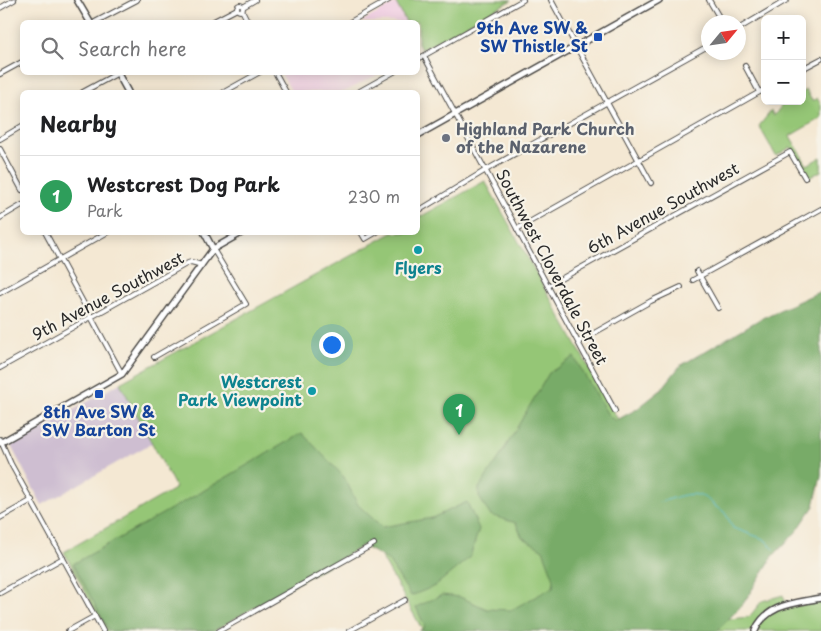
<!DOCTYPE html>
<meta charset="utf-8">
<style>
:root{--surface:#fff;--page:#f6f6f6;--text:#202124;--muted:#757577;--line:#e0e0e0;--accent:#1f6fb2}
body{margin:0;font-family:"Playpen Sans",sans-serif;background:var(--page);color:var(--text)}
.controls{position:absolute;right:15px;top:15px;display:grid;overflow:hidden;border-radius:8px;box-shadow:0 2px 12px #0003}
.controls button{width:45px;height:45px;display:grid;place-items:center;padding:0;border:0;border-bottom:1px solid var(--line);background:var(--surface);color:var(--text);font:25px sans-serif}
.compass{position:absolute;left:701px;top:15px;width:45px;height:45px;border-radius:50%;background:var(--surface);box-shadow:0 2px 12px #0003;rotate:61deg}
.you{position:absolute;left:331px;top:344px;width:18px;height:18px;margin:-12px;border:4px solid #fff;border-radius:50%;background:#1a73e8;box-shadow:0 0 0 8px #1a73e833}
.badge{display:grid;place-items:center;width:32px;height:32px;border-radius:50%;background:var(--accent);color:#fff;font-size:16px;font-weight:700}
.pin{position:absolute;translate:-50% -41px;filter:drop-shadow(0 1px 2px #0008)}
.pin::after{content:'';position:absolute;top:26px;width:18px;height:15px;background:inherit;clip-path:polygon(0 0,100% 0,50% 100%)}
.list{margin:0;padding:0;list-style:none}
h2{display:flex;justify-content:space-between;align-items:center;height:65px;margin:0;padding:0 20px;font-size:21px}
h2 small{font-size:16px;font-weight:400;color:var(--muted)}
.list li{display:grid;grid-template-columns:32px 1fr auto;gap:15px;align-items:center;box-sizing:border-box;height:80px;padding:0 20px;border-top:1px solid var(--line)}
.list b{display:block;font-size:19px;white-space:nowrap}
.list p{margin:0;font-size:16px;white-space:nowrap;color:var(--muted)}
.list em{font-size:16px;font-style:normal;color:var(--muted)}
.icon{flex:none;width:28px;height:28px;fill:none;stroke:currentColor;stroke-width:2;stroke-linecap:round;stroke-linejoin:round}
.map{position:relative;flex:none;width:821px;height:631px;overflow:hidden}
.search{position:absolute;background:var(--surface);box-shadow:0 2px 12px #0003;left:20px;top:20px;width:400px;height:55px;display:flex;align-items:center;gap:12px;box-sizing:border-box;padding:0 18px;border-radius:8px;color:var(--muted);font-size:19px}
.panel{position:absolute;background:var(--surface);box-shadow:0 2px 12px #0003;left:20px;top:90px;width:400px;height:145px;border-radius:8px}
.map>svg:first-child{display:block}
</style>
<div class="map">
<svg width="821" height="631" viewBox="0 0 821 631">
<rect width="100%" height="100%" fill="#f7f3e8"/>
<filter id="ink" filterUnits="userSpaceOnUse"><feTurbulence type="fractalNoise" baseFrequency=".02" numOctaves="2"/><feDisplacementMap in="SourceGraphic" scale="10" xChannelSelector="R" yChannelSelector="G"/><feConvolveMatrix kernelMatrix="1 2 1 2 8 2 1 2 1" color-interpolation-filters="sRGB"/></filter>
<filter id="wash" filterUnits="userSpaceOnUse"><feTurbulence type="fractalNoise" baseFrequency=".0096" numOctaves="4" result="noise"/><feDisplacementMap in="SourceGraphic" scale="20" xChannelSelector="R" yChannelSelector="G"/><feGaussianBlur stdDeviation="1.12" result="paint"/><feColorMatrix in="noise" values="0 0 0 0 0 0 0 0 0 0 0 0 0 0 0 0 0 1.4 0 .05"/><feComposite in="paint" operator="in"/></filter>
<g filter="url(#wash)">
<rect width="100%" height="100%" fill="#f4e8d3"/>
<g fill="#f1d0e3">
<polygon points="396,3 406,22 361,22"/>
<polygon points="281,73 380,73 344,92 292,92"/>
</g>
<polygon fill="#cebed1" points="120,383 152,443 42,505 11,446"/>
<g fill="#95c676" stroke="#607850">
<polygon points="398,0 512,0 421,50 418,43 418,22 406,22 396,3"/>
<polygon points="806,90 812,101 817,98 821,105 821,118 790,136 807,165 821,157 821,171 809,178 791,147 776,156 759,126 771,111 774,116 785,101 802,101 802,92"/>
<polygon points="485,181 729,619 749,617 762,601 783,595 787,608 821,601 821,631 717,631 726,622 712,631 422,629 372,540 210,631 106,631 64,552 176,488 120,383 392,233 418,232 418,218"/>
</g>
<g fill="#78ab67" stroke="#526b49">
<polygon points="821,291 821,476 814,506 797,531 773,556 743,604 717,631 419,631 425,627 416,607 442,595 460,597 487,609 511,610 553,587 554,579 543,550 522,537 516,523 490,515 479,497 479,488 499,458 549,373 574,357 608,415 615,421 637,409 661,390 680,366 760,319"/>
<polygon points="302,433 344,477 358,505 382,527 432,518 467,502 479,529 470,557 435,586 411,596 388,560 361,545 361,547 213,631 109,631 73,564 203,491"/>
</g>
<g fill="none" stroke-linecap="round" stroke-linejoin="round">
<path stroke="#54bfcf" stroke-width="1" d="M 659,502 C 682,497 695,486 714,505 C 716,508 720,509 723,511 C 728,516 730,523 733,528 L 764,539 L 774,549"/>
</g>
</g>
<g filter="url(#ink)">
<g fill="none" stroke-linecap="round" stroke-linejoin="round">
<defs>
<g id="minor">
<polyline points="551,0 651,183"/>
<polyline points="709,0 722,22"/>
<circle cx="240" cy="8" r="3"/>
<polyline points="243,7 255,0"/>
<polyline points="0,8 14,0"/>
<polyline points="242,10 248,22"/>
<polyline points="95,22 137,0"/>
<polyline points="212,22 237,9"/>
<polyline points="350,22 389,0"/>
<polyline points="738,29 787,0"/>
<polyline points="424,56 615,411"/>
<polyline points="418,59 523,0"/>
<polyline points="745,66 759,92"/>
<polyline points="802,69 821,59"/>
<polyline points="275,72 286,92"/>
<polyline points="0,74 22,62"/>
<polyline points="83,92 120,72"/>
<polyline points="224,92 260,72"/>
<polyline points="358,92 394,72"/>
<polyline points="0,139 22,126"/>
<polyline points="0,149 22,190"/>
<polyline points="418,211 486,170 708,46"/>
<polyline points="0,218 22,205"/>
<polyline points="517,229 765,89"/>
<polyline points="45,232 122,374"/>
<polyline points="361,232 365,239 377,232"/>
<polyline points="697,271 718,308"/>
<polyline points="693,280 821,209"/>
<polyline points="548,286 790,152 805,178"/>
<polyline points="0,293 108,232"/>
<polyline points="578,342 651,301 681,287"/>
<polyline points="154,357 246,304 213,249"/>
<polyline points="0,368 188,263 191,262 202,265"/>
<polyline points="0,439 11,464 103,631"/>
<polyline points="0,518 32,500"/>
<polyline points="0,593 63,558"/>
<polyline points="68,631 95,616"/>
<polyline points="219,631 374,544"/>
<polyline points="349,631 405,600"/>
</g>
<g id="tertiary">
<polyline points="77,0 90,22"/>
<polyline points="117,72 128,92"/>
<polyline points="418,135 659,0"/>
<polyline points="204,232 213,249"/>
<polyline points="0,443 122,374 213,249 243,232"/>
<path d="M 755,631 C 766,604 796,603 821,598"/>
</g>
</defs>
<use href="#minor" stroke="#494744" stroke-width="6"/>
<use href="#tertiary" stroke="#494744" stroke-width="8"/>
<use href="#minor" stroke="#fff" stroke-width="4"/>
<use href="#tertiary" stroke="#fff" stroke-width="5"/>
</g>
</g>
<g fill="#1a4fb4" stroke="#f7f3e8" stroke-width="2">
<rect x="593" y="32" width="10" height="10" rx="2.5"/>
<rect x="94" y="389" width="10" height="10" rx="2.5"/>
</g>
<circle fill="#6b7280" stroke="#f7f3e8" stroke-width="2" cx="446" cy="138" r="5"/>
<g fill="#0f9aa8" stroke="#f7f3e8" stroke-width="2">
<circle cx="418" cy="250" r="5"/>
<circle cx="312" cy="391" r="5"/>
</g>
<g text-anchor="middle" stroke-width="4.5" stroke-linejoin="round" paint-order="stroke">
<g font-size="16" font-weight="bold" fill="#164399" stroke="#f7f3e8" text-anchor="end">
<text x="588" y="34">9th Ave SW &amp;<tspan x="588" dy="18">SW Thistle St</tspan></text>
<text x="99" y="418" text-anchor="middle">8th Ave SW &amp;<tspan x="99" dy="18">SW Barton St</tspan></text>
</g>
<g font-size="16" font-weight="bold" fill="#5b616d" stroke="#f7f3e8" text-anchor="start">
<text x="456" y="135">Highland Park Church<tspan x="456" dy="18">of the Nazarene</tspan></text>
</g>
<g font-size="16" fill="#2b2b2b" stroke="#f7f3e8">
<text transform="translate(663 208) rotate(-29)" y="6">6th Avenue Southwest</text>
<text transform="translate(552 267) rotate(62)" y="6">Southwest Cloverdale Street</text>
<text transform="translate(108 296) rotate(-28)" y="6">9th Avenue Southwest</text>
</g>
<g font-size="16" font-weight="bold" fill="#0d838f" stroke="#f7f3e8">
<text x="418" y="274">Flyers</text>
<text x="302" y="388" text-anchor="end">Westcrest<tspan x="302" dy="18">Park Viewpoint</tspan></text>
</g>
</g>
</svg>
<div class="controls">
<button>+</button>
<button>−</button>
</div>
<svg class="compass" viewBox="-18 -18 36 36"><path d="M0-13l5 13h-10z" fill="#e53935"/><path d="M0 13l5-13h-10z" fill="#757577"/></svg>
<div class="you"></div>
<div class="pin badge" style="left:459px;top:435px;background:#2e9e5b">1</div>
<div class="search"><svg class="icon" aria-label="search" viewBox="0 0 24 24"><circle cx="10" cy="10" r="6"/><path d="M15 15l6 6"/></svg>Search here</div>
<section class="panel">
<h2>Nearby<small></small></h2>
<ul class="list">
<li><span class="badge" style="background:#2e9e5b">1</span><div><b>Westcrest Dog Park</b><p>Park</p></div><em>230 m</em></li>
</ul>
</section>
</div>
